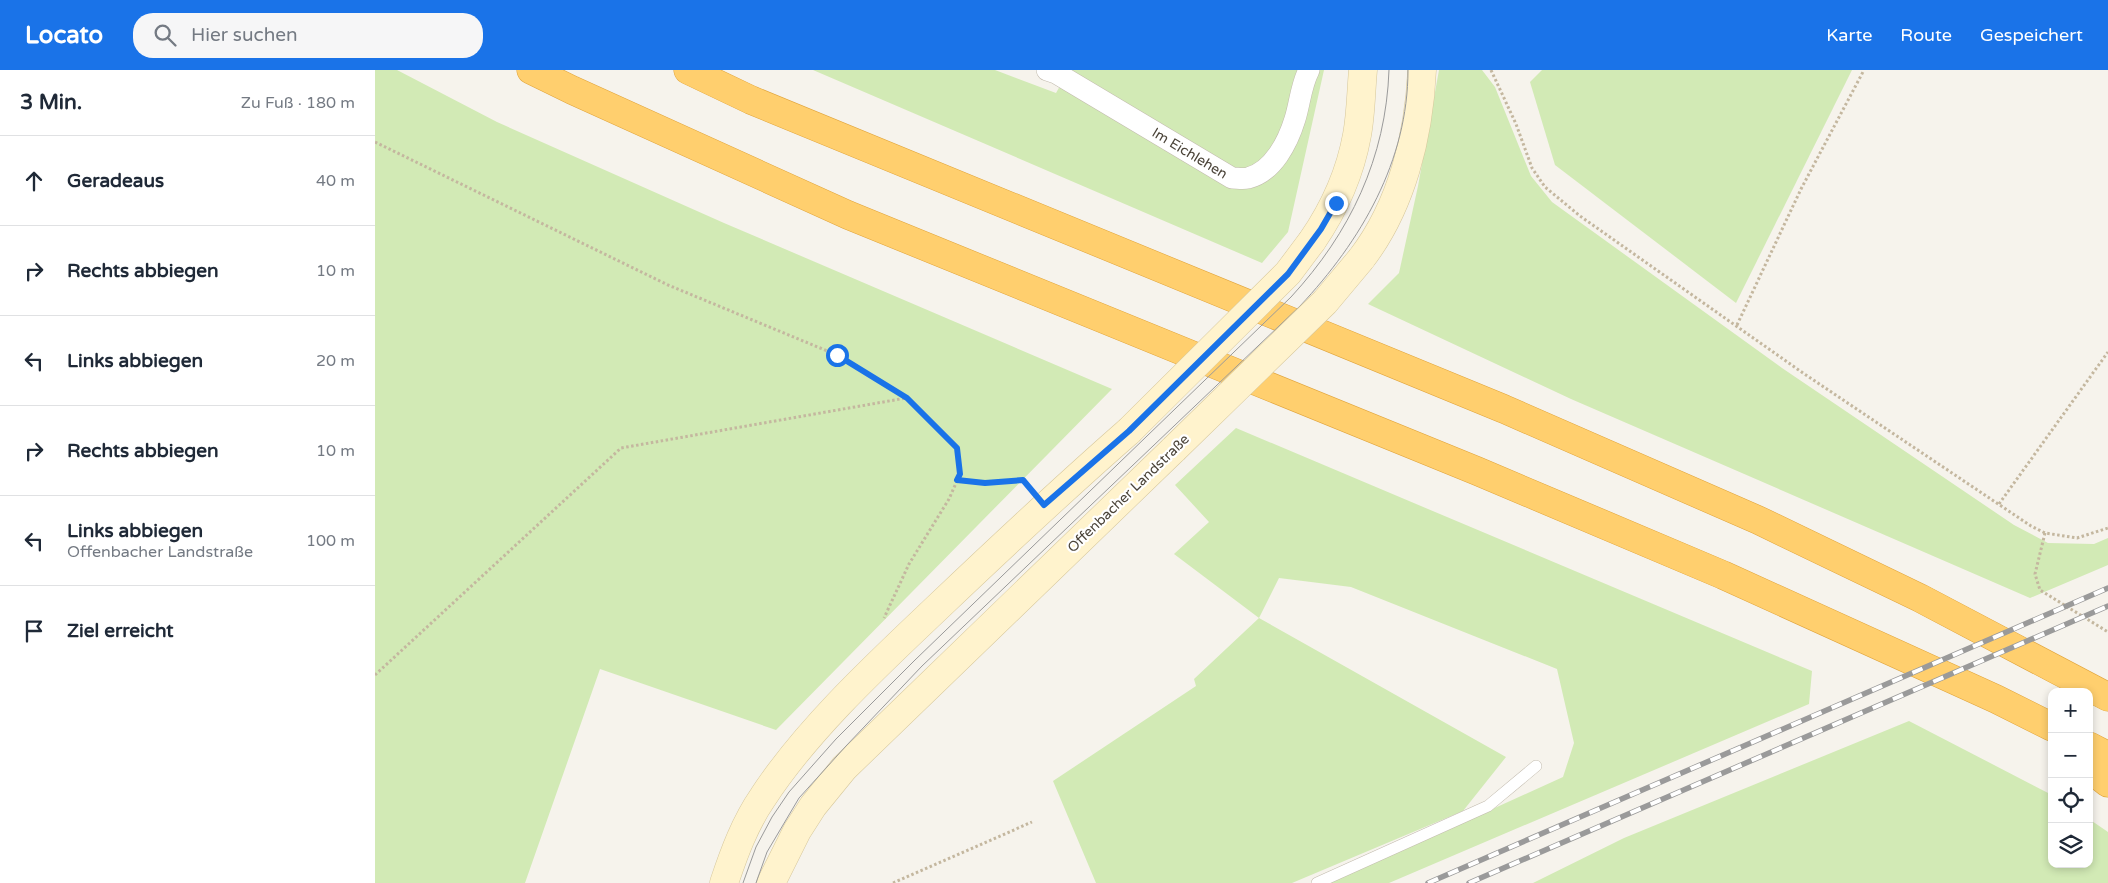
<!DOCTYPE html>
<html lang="de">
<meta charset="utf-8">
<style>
:root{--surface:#fff;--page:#f6f6f7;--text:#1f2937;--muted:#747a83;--line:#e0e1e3;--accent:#1a73e8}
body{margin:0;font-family:"Varela Round",sans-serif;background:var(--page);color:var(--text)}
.controls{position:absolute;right:15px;bottom:15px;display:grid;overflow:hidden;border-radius:10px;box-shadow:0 2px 8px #0003}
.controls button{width:45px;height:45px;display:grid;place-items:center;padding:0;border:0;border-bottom:1px solid var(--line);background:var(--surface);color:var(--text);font:25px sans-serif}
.stop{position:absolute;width:15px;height:15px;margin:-11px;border:4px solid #1a73e8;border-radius:50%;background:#fff}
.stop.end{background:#1a73e8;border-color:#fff;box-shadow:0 1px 5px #0008}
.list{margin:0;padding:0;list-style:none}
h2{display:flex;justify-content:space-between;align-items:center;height:65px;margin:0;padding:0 20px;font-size:21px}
h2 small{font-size:16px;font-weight:400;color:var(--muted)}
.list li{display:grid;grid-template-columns:32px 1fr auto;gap:15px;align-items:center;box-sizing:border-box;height:90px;padding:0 20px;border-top:1px solid var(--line)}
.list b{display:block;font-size:19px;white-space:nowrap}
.list p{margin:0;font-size:16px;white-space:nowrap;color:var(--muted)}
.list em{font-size:16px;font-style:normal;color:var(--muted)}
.icon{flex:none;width:28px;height:28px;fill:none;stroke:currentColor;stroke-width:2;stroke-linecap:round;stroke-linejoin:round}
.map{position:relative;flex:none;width:1733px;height:813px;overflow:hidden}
header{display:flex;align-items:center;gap:30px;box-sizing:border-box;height:70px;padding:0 25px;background:var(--accent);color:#fff}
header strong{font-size:24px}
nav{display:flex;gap:28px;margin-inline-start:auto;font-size:18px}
.search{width:350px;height:45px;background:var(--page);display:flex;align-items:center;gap:12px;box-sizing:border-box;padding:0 18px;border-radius:20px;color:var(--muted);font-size:19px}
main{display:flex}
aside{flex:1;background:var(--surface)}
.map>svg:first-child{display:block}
</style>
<header>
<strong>Locato</strong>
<div class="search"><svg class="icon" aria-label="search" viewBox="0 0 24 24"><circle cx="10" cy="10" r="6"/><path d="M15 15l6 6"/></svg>Hier suchen</div>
<nav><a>Karte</a><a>Route</a><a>Gespeichert</a></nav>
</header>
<main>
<aside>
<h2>3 Min.<small>Zu Fuß · 180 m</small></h2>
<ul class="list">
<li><svg class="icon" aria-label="ahead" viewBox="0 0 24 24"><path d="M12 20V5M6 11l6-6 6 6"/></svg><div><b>Geradeaus</b></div><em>40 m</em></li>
<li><svg class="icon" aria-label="right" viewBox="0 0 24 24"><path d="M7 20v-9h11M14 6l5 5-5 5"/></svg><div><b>Rechts abbiegen</b></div><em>10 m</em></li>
<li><svg class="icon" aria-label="left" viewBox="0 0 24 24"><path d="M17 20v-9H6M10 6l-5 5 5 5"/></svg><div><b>Links abbiegen</b></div><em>20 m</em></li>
<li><svg class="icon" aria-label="right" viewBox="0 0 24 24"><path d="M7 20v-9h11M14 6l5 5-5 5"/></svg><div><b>Rechts abbiegen</b></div><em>10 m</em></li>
<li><svg class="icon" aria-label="left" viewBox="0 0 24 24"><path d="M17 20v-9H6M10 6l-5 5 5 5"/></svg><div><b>Links abbiegen</b><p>Offenbacher Landstraße</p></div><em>100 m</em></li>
<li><svg class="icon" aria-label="arrive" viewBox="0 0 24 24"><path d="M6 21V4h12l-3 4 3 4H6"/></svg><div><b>Ziel erreicht</b></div></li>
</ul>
</aside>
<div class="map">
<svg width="1733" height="813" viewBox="0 0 1733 813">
<rect width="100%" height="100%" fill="#f6f3ec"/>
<g fill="#d2eab5">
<polygon points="0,0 22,0 122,52 349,153 737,319 401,660 225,599 150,813 0,813"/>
<polygon points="438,0 620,0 681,23 694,0 949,0 913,162 887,193"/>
<polygon points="1064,0 1107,0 1120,17 1156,106 1177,132 1407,298 1639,455 1673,473 1719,474 1733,468 1733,495 1655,528 1196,329 993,234 1024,203 1043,116"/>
<polygon points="1167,0 1477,0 1361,233 1180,95 1155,12"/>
<polygon points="861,358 1437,601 1434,634 1014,813 955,813 1188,707 1199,673 1182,599 976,517 904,508 884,548 1131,687 1088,741 917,813 721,813 678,711 821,616 819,609 884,548 799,484 834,452 800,415"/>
<polygon points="1534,651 1677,725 1677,794 1714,794 1714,749 1733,762 1733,813 1158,813 1249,768"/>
</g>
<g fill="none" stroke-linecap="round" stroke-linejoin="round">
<defs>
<polyline id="service" points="942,813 1113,736 1161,696"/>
<path id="minor" d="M 672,0 L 681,3 L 857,108 C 862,108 868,109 873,108 C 898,102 913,72 920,49 C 925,33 926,15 934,0"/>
<g id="secondary">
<path d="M 937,171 C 959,139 975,104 982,65 C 986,44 986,21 988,0"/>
<path d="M 986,189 C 1027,136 1044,65 1047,0"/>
<path d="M 349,813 C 359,783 370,753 388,727 C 433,658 505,592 565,535 C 627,476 689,418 754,361"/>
<polyline points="396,813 422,761 438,736 469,698 799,379"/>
</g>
<g id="motorway">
<polyline points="156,0 197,20 473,145 1102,401 1348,505 1621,629 1677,657"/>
<polyline points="313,0 376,30 1129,339 1383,450 1545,528 1733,627"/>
<polyline points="1714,676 1733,686"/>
<polyline points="1714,698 1733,713"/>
</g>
</defs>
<use href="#service" stroke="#c2bbae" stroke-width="12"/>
<use href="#minor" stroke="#c2bbae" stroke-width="22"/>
<use href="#secondary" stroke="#d6c79b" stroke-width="29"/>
<use href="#motorway" stroke="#e0a43c" stroke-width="29"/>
<g stroke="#c4b79f" stroke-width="3" stroke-dasharray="2.5 2.5" stroke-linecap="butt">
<polyline points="1116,0 1141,54 1157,98 1170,117 1205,146 1428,303 1656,456 1670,463 1702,468 1733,458"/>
<polyline points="0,72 293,215 462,285 531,328 553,348 582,378 585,404 574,429 534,494 509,548"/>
<polyline points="1362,255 1426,119 1489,0"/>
<polyline points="582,410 610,413 648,411 653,416"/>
<polyline points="1624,434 1733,282"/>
<polyline points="1670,463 1660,504 1665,520 1733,562"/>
<polyline points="0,605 246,378 531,328"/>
<polyline points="518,813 657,752"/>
</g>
<use href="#service" stroke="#fff" stroke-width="11"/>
<use href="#minor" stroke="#fff" stroke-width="21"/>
<use href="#secondary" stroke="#fff3cd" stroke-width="28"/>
<use href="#motorway" stroke="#ffcf6e" stroke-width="28"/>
<g stroke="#9a9a9a" stroke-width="1">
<path d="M 368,813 L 381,777 L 397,747 L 414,722 L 461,669 L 540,590 L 916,227 C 975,163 1011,88 1014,0"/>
<path d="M 381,813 L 392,782 L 424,728 L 471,676 L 547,596 L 925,236 C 986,171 1033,91 1033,0"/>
</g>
<defs>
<g id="rail">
<polyline points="1053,813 1733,518"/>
<polyline points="1094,813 1733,536"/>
</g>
</defs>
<use href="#rail" stroke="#9a9a9a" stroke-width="5.5"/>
<use href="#rail" stroke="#fff" stroke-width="4" stroke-dasharray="11" stroke-linecap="butt"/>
<defs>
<g id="secondary-bridge">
<polyline points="754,361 913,203 937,171"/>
<polyline points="799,379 950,232 986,189"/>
</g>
</defs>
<use href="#secondary-bridge" stroke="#d6c79b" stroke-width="29" stroke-linecap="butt"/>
<use href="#secondary-bridge" stroke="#fff3cd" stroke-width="28"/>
</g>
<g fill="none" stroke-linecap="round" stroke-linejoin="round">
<polyline stroke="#1a73e8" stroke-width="6" points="462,285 532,328 582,378 585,404 582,410 610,413 648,410 669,435 754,361 913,204 946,159 961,133"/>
</g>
<g text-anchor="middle" stroke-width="4.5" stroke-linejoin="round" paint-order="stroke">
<g font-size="14" fill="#4b4439" stroke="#fff">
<text transform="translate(815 83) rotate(31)" y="5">Im Eichlehen</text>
<text transform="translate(753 423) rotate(-44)" y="5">Offenbacher Landstraße</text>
</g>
</g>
</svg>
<div class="controls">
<button>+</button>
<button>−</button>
<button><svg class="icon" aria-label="locate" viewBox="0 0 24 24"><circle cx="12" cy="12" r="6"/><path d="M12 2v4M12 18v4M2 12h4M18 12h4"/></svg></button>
<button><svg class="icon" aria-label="layers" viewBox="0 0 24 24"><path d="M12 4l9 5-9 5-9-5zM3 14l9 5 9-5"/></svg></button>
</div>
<div class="stop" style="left:462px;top:285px"></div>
<div class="stop end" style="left:961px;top:133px"></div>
</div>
</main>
